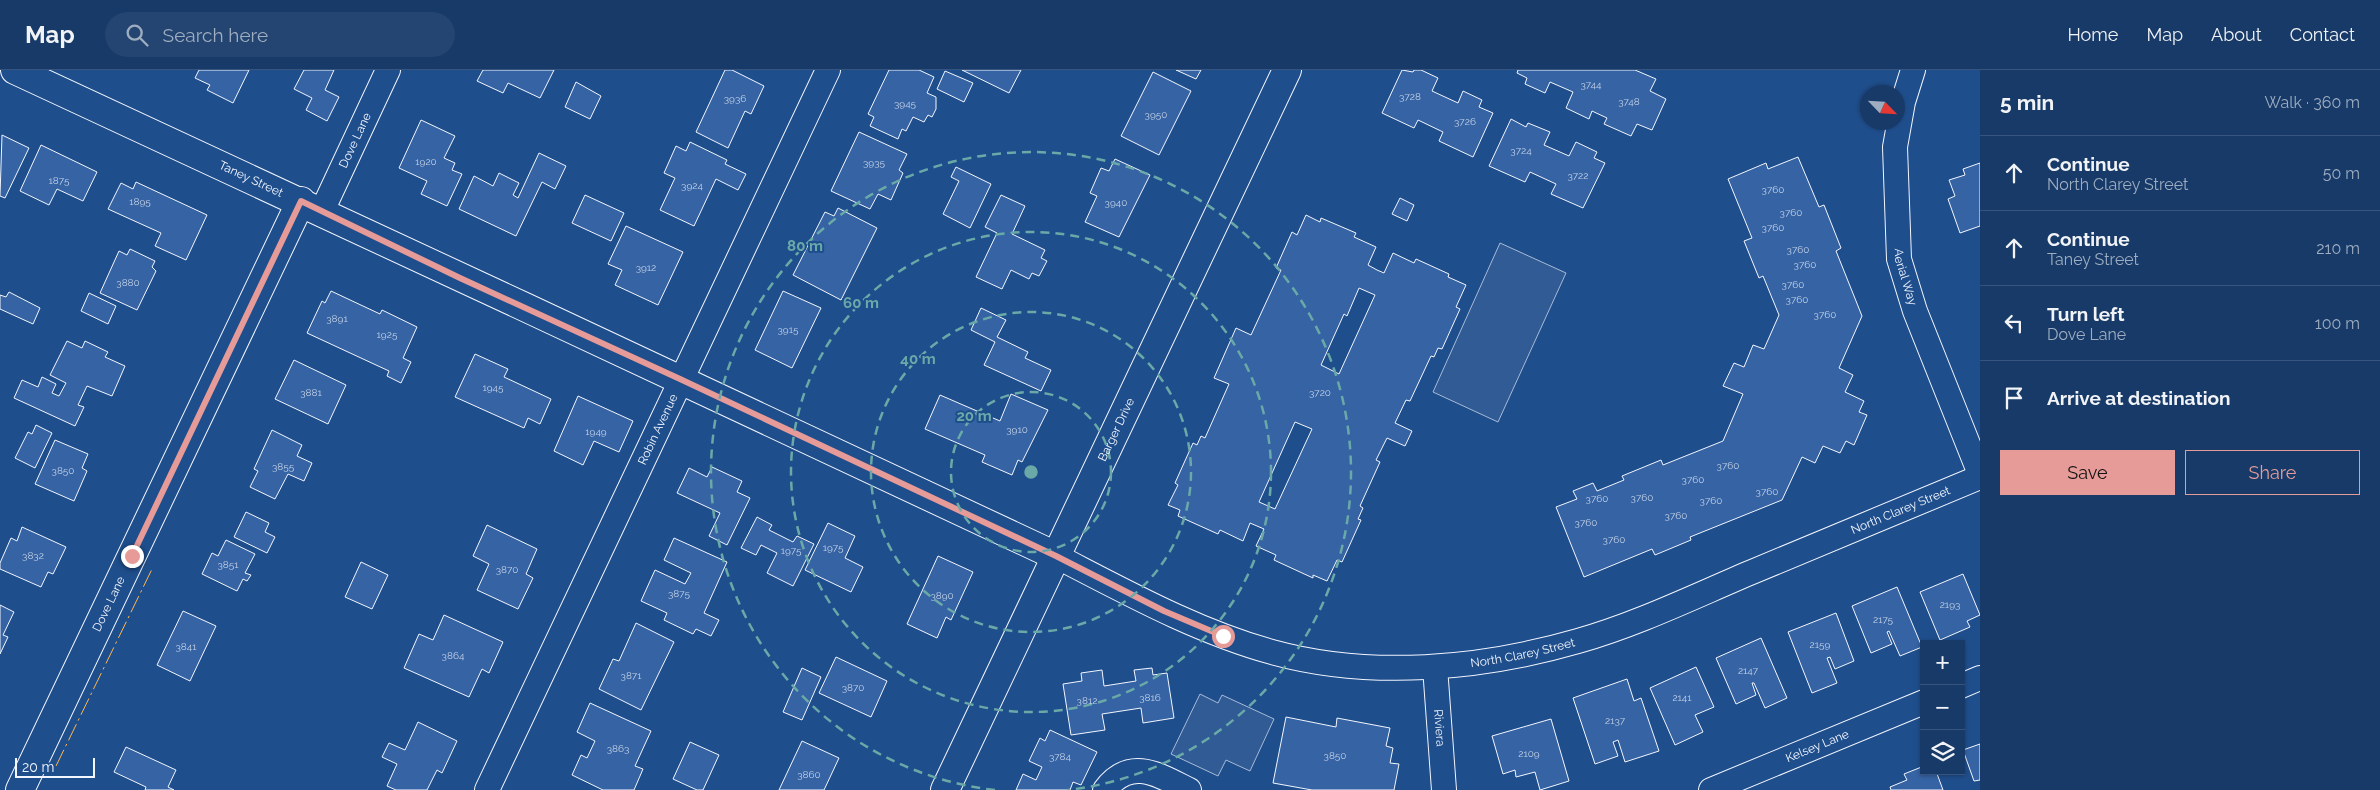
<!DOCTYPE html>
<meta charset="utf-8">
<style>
:root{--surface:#173a69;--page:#244571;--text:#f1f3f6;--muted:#9eadc0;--line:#36547d;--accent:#e69b98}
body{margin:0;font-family:Raleway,sans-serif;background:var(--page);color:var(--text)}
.controls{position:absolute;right:15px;bottom:15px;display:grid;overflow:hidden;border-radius:0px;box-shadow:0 1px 4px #0004}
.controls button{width:45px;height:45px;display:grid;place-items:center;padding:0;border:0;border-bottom:1px solid var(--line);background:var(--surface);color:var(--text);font:25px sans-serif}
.compass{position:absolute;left:1860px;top:15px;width:45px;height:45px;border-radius:50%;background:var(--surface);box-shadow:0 1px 4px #0004;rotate:115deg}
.scale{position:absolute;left:15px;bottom:12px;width:80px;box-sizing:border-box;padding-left:5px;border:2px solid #f2f6ff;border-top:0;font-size:14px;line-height:18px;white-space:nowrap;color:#f2f6ff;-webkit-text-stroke:4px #1f4e8c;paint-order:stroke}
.stop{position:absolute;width:15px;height:15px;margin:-11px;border:4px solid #e69b98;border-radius:50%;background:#fff}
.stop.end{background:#e69b98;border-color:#fff;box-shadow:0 1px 5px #0008}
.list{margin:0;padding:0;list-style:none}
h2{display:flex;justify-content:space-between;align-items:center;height:65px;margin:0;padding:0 20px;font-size:21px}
h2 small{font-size:16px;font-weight:400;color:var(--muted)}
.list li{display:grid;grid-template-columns:32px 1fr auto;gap:15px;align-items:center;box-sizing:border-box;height:75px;padding:0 20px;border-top:1px solid var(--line)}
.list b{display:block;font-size:19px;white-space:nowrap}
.list p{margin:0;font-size:16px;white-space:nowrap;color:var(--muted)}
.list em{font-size:16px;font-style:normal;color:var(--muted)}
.actions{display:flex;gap:10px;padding:15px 20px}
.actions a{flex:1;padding:11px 0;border:1px solid var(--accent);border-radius:0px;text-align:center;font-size:18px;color:var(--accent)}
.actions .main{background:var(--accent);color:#111}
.icon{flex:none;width:28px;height:28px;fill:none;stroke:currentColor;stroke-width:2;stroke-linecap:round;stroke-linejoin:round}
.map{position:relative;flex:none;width:1980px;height:720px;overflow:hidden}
header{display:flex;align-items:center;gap:30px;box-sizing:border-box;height:70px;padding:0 25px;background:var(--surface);border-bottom:1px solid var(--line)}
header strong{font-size:24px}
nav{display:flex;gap:28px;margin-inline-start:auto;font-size:18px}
.search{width:350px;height:45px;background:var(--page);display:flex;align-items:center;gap:12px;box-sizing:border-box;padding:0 18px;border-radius:28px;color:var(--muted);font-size:19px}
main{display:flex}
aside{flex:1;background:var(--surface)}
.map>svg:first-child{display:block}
</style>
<header>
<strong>Map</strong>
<div class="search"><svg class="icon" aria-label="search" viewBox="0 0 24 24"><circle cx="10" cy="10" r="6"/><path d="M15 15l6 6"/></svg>Search here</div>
<nav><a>Home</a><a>Map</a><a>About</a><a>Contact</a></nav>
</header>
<main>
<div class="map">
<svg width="1980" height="720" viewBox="0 0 1980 720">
<rect width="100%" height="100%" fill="#1f4e8c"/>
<g fill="#305b95" stroke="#a8bbd7">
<polygon points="1500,173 1566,203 1498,352 1433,322"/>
<polygon points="1200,624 1218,633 1222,625 1274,649 1250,701 1226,690 1218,706 1171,684"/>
</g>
<g fill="#3563a3" stroke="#f2f6ff" fill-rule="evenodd">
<polygon points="199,0 249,0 233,33 207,20 210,15 195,8"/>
<polygon points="304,0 334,0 325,20 339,27 327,51 306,40 312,28 294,19"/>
<polygon points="483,0 554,0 540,28 508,13 503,23 477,11"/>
<polygon points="725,0 732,0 764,16 751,44 745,41 728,78 696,62"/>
<polygon points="889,0 919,0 934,7 927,23 936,27 936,39 932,47 928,45 924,52 913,47 906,61 902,59 898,69 870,56 874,47 868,44"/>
<polygon points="962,0 1021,0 1009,23"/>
<polygon points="1176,0 1201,0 1196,9"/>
<polygon points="1402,0 1413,2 1414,0 1421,0 1438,8 1432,21 1458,33 1463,21 1482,30 1479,37 1493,43 1473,87 1439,71 1443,62 1418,50 1414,58 1382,43"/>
<polygon points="1518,0 1635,0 1656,9 1650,21 1666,29 1652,60 1637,54 1631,66 1604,54 1607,48 1592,41 1589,49 1566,38 1573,22 1550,12 1545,23 1525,14 1527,8 1517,3"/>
<polygon points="945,1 973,13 964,32 937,19"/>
<polygon points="1153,2 1191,21 1159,85 1121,66"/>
<polygon points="576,12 601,26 590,49 565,37"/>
<polygon points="1511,49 1526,57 1528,53 1550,62 1544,75 1569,86 1576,72 1597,82 1594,88 1605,93 1583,138 1551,124 1556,114 1530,102 1525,112 1489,96"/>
<polygon points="421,50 455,66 444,88 455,93 452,100 462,104 447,136 421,124 427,111 399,98"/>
<polygon points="859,62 907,84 899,100 903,103 891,130 878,124 870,139 831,121"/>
<polygon points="2,65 29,78 5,128 0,126"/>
<polygon points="690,72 727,90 725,94 746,104 738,120 716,109 694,156 660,140 675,108 664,103 676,76 686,81"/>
<polygon points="41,75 97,102 83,131 57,119 49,135 20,121"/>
<polygon points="539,83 566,96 555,119 542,112 516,166 459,139 474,106 493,116 499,103 519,113 513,125 518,128"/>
<polygon points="1798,87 1819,137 1824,135 1841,178 1836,181 1862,246 1839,298 1853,305 1845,322 1864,331 1859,342 1867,345 1854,375 1846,371 1840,383 1823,376 1815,393 1802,387 1782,430 1690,467 1691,470 1655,485 1652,479 1584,507 1556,437 1577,429 1573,421 1593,413 1597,421 1624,410 1622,406 1661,390 1663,395 1723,371 1743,324 1723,316 1734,293 1744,297 1753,275 1764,279 1779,245 1763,206 1759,208 1744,171 1752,168 1728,109 1766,93 1768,99"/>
<polygon points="1115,89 1150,105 1119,167 1085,152 1097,126 1090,123 1101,98 1109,101"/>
<polygon points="1980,93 1980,156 1960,163 1948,129 1955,126 1949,110 1965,105 1963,99"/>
<polygon points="956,97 991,114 970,158 943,144 959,111 951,107"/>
<polygon points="136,112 207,145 186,190 155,176 161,163 108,139 121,113 133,119"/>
<polygon points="585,125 624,143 611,171 572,153"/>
<polygon points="1001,125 1025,136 1012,164 1045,180 1041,188 1047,191 1039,206 1032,203 1029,209 1011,200 1002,219 976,207 997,163 985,157"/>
<polygon points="1400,128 1414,135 1407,151 1392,144"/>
<polygon points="838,138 877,158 841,230 793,205 825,142 834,146"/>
<path d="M 1306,145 L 1320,152 L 1321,148 L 1356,163 L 1354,167 L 1376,177 L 1368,195 L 1377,200 L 1384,203 L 1393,183 L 1414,193 L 1416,189 L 1449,204 L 1448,207 L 1466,215 L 1456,237 L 1460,239 L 1442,279 L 1438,278 L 1434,287 L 1431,286 L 1410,331 L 1406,330 L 1395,353 L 1412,361 L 1405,376 L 1387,368 L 1376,390 L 1380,392 L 1360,436 L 1363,438 L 1358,449 L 1361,450 L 1342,492 L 1337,490 L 1327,511 L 1313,505 L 1313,508 L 1274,490 L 1276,485 L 1256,476 L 1264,459 L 1250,453 L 1243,471 L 1220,460 L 1218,464 L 1178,446 L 1180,440 L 1168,435 L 1178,415 L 1175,413 L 1193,373 L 1197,375 L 1201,366 L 1205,368 L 1229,314 L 1214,308 L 1236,258 L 1251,265 L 1281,200 L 1276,198 L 1292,162 L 1297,165 ZM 1359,218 L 1375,225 L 1339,304 L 1321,295 L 1344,244 L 1347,246 ZM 1295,352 L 1312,359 L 1275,439 L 1259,432 Z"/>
<polygon points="626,156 683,182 658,235 615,215 622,200 608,194"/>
<polygon points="130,179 155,191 152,197 156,201 137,240 100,223 119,181 127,185"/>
<polygon points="331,221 380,244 382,240 417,257 403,288 411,292 401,313 387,306 389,301 307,263 322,231 325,233"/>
<polygon points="783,221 821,238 792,298 755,280"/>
<polygon points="9,222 40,238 33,254 0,239 0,225 6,227"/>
<polygon points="89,223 116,236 108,254 81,241"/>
<polygon points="981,238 1006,250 997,267 1028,282 1025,288 1051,300 1041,321 984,295 995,272 971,260"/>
<polygon points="67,271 82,278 85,271 108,282 105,287 125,296 112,326 87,316 78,335 84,337 75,356 14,328 22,310 38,317 42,307 56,314 52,323 59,326 66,313 50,305"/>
<polygon points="475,284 508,299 504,307 551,329 540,354 528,348 524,358 455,327"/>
<polygon points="294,290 346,315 328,354 275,329"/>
<polygon points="1011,324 1048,340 1022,392 1018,390 1012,405 982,392 985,385 925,359 940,325 1000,351"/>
<polygon points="578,326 633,351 619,382 594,371 583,395 554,381"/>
<polygon points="36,355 52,363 35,398 15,388 28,362 32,364"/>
<polygon points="272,360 302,375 297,386 312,393 304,411 288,404 275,429 250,417 258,401 254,399"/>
<polygon points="55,370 88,384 82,398 87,401 74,431 35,414"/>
<polygon points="712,397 742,411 737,422 750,428 727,475 709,466 720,443 677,423 689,398 707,407"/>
<polygon points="246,442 269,453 265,462 275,467 267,483 234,467"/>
<polygon points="757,447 772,455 769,460 793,472 797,466 814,474 793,516 767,503 777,483 761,475 756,485 741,478"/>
<polygon points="828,453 855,466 845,488 863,497 851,522 805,500"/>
<polygon points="487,455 537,479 526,504 533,508 518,539 477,520 489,494 473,486"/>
<polygon points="22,457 66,477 53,504 48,502 41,517 0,499 0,493 11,468 17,471"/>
<polygon points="674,468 727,492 704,543 719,550 711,566 696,559 693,564 664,550 667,543 641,531 655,500 685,514 691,503 664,490"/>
<polygon points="226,470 255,484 245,503 251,505 247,511 243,509 237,521 202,504 212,483 218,486"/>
<polygon points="938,486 973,502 951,550 946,547 937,568 907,554"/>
<polygon points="361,492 388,505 372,539 345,527"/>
<polygon points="1963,504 1980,545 1967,551 1970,557 1940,570 1920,522"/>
<polygon points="1897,517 1922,577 1900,586 1889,561 1887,562 1892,574 1871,583 1852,536"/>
<polygon points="0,535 14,542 3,565 8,567 0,584"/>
<polygon points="183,541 216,556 190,611 157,595"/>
<polygon points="1836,543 1854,591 1835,599 1830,587 1827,588 1837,613 1812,623 1788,562"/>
<polygon points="444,545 503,572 489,603 482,599 469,627 404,598 419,564 433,570"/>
<polygon points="636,553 674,572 641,640 599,619 613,589 619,591"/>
<polygon points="1761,568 1787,628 1765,638 1754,613 1752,613 1756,625 1736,634 1716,588"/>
<polygon points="836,587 887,611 871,647 819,623"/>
<polygon points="1696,597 1714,637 1695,645 1703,662 1675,675 1650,618"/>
<polygon points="802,598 821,607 802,650 783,642"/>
<polygon points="1152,598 1153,605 1167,603 1174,648 1143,653 1141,638 1102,644 1105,660 1071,665 1063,614 1082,611 1081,603 1102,600 1104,616 1136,611 1134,600"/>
<polygon points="1627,609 1634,631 1641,628 1659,681 1625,692 1618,670 1613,672 1618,686 1595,694 1573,628"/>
<polygon points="590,633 651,661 635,696 643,699 634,720 603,720 572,705 581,685 587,688 595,671 577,662"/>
<polygon points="1286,647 1336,657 1337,648 1390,658 1386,676 1393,678 1390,693 1399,694 1394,720 1312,720 1273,713"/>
<polygon points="1551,649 1569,711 1540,720 1535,702 1516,707 1515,700 1503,704 1492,666"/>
<polygon points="418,652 457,671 442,703 437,700 427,720 396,720 387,716 397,694 382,687 389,673 405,680"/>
<polygon points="1050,660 1097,682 1081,715 1073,712 1070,720 1016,720 1023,704 1036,710 1042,697 1029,691 1040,668 1045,671"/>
<polygon points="802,671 839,688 824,720 779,720"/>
<polygon points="690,672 719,685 703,720 697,720 673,709"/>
<polygon points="1980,674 1980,710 1974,711 1963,680"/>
<polygon points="126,677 176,700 168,717 174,720 145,720 146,717 114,702"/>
<polygon points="1924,696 1924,701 1936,701 1943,720 1891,720 1890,717 1907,710 1904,704"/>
</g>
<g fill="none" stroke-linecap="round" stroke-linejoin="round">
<defs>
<g id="street">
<path id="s1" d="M 1913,0 L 1903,32 L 1895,77 L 1899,189 L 1915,241 L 1980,404"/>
<path id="s2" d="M 322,141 L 388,0"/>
<path id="s3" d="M 1056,486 C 1126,522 1196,561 1272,582 C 1370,609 1481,599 1578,571 C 1638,554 1695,526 1752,502 C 1828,470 1904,439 1980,407"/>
<path id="s4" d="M 1435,597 L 1444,720"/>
<polyline points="1961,616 1980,608"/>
<path id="s5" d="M 487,720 L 828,0"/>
<path d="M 1105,720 C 1130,686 1159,705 1189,720"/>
<path id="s6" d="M 1711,720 L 1924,632"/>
</g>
<g id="secondary">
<path id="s7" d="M 15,0 C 363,159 709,325 1056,486"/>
<path id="s8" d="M 20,720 L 301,131"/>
<path id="s9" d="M 945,720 L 1287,0"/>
</g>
</defs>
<use href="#street" stroke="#f2f6ff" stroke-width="26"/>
<use href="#secondary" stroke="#f2f6ff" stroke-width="30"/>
<use href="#street" stroke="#1f4e8c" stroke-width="24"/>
<use href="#secondary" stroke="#1f4e8c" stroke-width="28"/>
<polyline stroke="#ffb74d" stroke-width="1" stroke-dasharray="18 4 2.5 4" stroke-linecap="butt" points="56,696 153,497"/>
</g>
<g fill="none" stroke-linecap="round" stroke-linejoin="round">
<polyline stroke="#e69b98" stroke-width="6" points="132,486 301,131 460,208 680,309 1056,486 1164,541 1223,566"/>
</g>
<g fill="none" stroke="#6aa9a8" stroke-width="2.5" stroke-dasharray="9 6">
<circle cx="1031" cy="402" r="80"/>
<circle cx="1031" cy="402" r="160"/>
<circle cx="1031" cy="402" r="240"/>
<path d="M995 720A320 320 0 1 1 1067 720"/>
</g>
<g text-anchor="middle" stroke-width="4" stroke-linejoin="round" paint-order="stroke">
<g font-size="10" fill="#c3d1e8">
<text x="1591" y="18">3744</text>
<text x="1410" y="30">3728</text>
<text x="735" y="32">3936</text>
<text x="1629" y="35">3748</text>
<text x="905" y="37">3945</text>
<text x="1156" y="48">3950</text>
<text x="1465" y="55">3726</text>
<text x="1521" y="84">3724</text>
<text x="426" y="95">1920</text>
<text x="874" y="96">3935</text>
<text x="1578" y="109">3722</text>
<text x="59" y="114">1875</text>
<text x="692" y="119">3924</text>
<text x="1773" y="123">3760</text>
<text x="140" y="135">1895</text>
<text x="1116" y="136">3940</text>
<text x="1791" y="146">3760</text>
<text x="1773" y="161">3760</text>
<text x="1798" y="183">3760</text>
<text x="1805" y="198">3760</text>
<text x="646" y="201">3912</text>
<text x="128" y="216">3880</text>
<text x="1793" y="218">3760</text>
<text x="1797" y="233">3760</text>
<text x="1825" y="248">3760</text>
<text x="337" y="252">3891</text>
<text x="788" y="263">3915</text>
<text x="387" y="268">1925</text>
<text x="493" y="321">1945</text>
<text x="311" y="326">3881</text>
<text x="1320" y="326">3720</text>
<text x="1017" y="363">3910</text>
<text x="596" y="365">1949</text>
<text x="1728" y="399">3760</text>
<text x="283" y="400">3855</text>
<text x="63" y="404">3850</text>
<text x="1693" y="413">3760</text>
<text x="1767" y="425">3760</text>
<text x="1642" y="431">3760</text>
<text x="1597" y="432">3760</text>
<text x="1711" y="434">3760</text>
<text x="1676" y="449">3760</text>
<text x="1586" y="456">3760</text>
<text x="1614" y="473">3760</text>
<text x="833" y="481">1975</text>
<text x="791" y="484">1975</text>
<text x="33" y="489">3832</text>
<text x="228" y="498">3851</text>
<text x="507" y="503">3870</text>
<text x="679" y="527">3875</text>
<text x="942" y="529">3890</text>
<text x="1950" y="538">2193</text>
<text x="1883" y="553">2175</text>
<text x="1820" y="578">2159</text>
<text x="186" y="580">3841</text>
<text x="453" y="589">3864</text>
<text x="1748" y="604">2147</text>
<text x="631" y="609">3871</text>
<text x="853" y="621">3870</text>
<text x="1150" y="631">3816</text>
<text x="1682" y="631">2141</text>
<text x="1087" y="634">3812</text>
<text x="1615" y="654">2137</text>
<text x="618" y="682">3863</text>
<text x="1529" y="687">2109</text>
<text x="1335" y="689">3850</text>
<text x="1060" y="690">3784</text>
<text x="809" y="708">3860</text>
</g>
<g font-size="12" fill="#f2f6ff" stroke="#1f4e8c">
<text dy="4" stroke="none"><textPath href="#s2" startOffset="78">Dove Lane</textPath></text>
<text dy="4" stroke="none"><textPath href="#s7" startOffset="260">Taney Street</textPath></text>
<text dy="4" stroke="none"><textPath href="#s1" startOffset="210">Aerial Way</textPath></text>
<text dy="4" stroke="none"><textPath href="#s5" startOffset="399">Robin Avenue</textPath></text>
<text dy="4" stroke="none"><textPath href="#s9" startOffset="399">Barger Drive</textPath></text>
<text dy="4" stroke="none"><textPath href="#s3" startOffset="895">North Clarey Street</textPath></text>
<text dy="4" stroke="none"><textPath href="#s8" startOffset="206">Dove Lane</textPath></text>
<text dy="4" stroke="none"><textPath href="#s3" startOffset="490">North Clarey Street</textPath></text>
<text dy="4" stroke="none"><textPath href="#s4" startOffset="61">Riviera</textPath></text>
<text dy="4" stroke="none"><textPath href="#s6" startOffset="115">Kelsey Lane</textPath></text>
</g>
</g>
<circle cx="1031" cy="402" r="8" fill="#6aa9a8" stroke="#1f4e8c" stroke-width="2.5"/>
<g font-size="15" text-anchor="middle" font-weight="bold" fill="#6aa9a8" stroke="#1f4e8c" stroke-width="4" stroke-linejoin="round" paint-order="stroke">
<text x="805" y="181">80 m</text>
<text x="861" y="238">60 m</text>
<text x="918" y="294">40 m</text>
<text x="974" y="351">20 m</text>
</g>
</svg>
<div class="controls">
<button>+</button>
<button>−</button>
<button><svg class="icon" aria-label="layers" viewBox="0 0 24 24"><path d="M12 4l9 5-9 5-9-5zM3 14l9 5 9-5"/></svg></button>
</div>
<svg class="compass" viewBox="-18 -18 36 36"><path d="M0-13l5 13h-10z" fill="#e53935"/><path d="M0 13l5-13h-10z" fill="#9eadc0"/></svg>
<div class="scale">20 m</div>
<div class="stop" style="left:1223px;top:566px"></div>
<div class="stop end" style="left:132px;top:486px"></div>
</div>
<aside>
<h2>5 min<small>Walk · 360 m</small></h2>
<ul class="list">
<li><svg class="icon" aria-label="ahead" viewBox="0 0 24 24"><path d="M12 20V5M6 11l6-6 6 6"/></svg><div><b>Continue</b><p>North Clarey Street</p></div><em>50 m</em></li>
<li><svg class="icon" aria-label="ahead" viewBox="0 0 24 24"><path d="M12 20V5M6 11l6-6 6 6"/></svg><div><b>Continue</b><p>Taney Street</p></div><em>210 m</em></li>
<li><svg class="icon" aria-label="left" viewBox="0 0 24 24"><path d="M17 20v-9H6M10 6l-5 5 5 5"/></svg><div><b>Turn left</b><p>Dove Lane</p></div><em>100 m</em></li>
<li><svg class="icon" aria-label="arrive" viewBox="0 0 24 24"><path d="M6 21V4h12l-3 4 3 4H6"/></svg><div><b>Arrive at destination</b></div></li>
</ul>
<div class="actions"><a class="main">Save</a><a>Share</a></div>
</aside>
</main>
